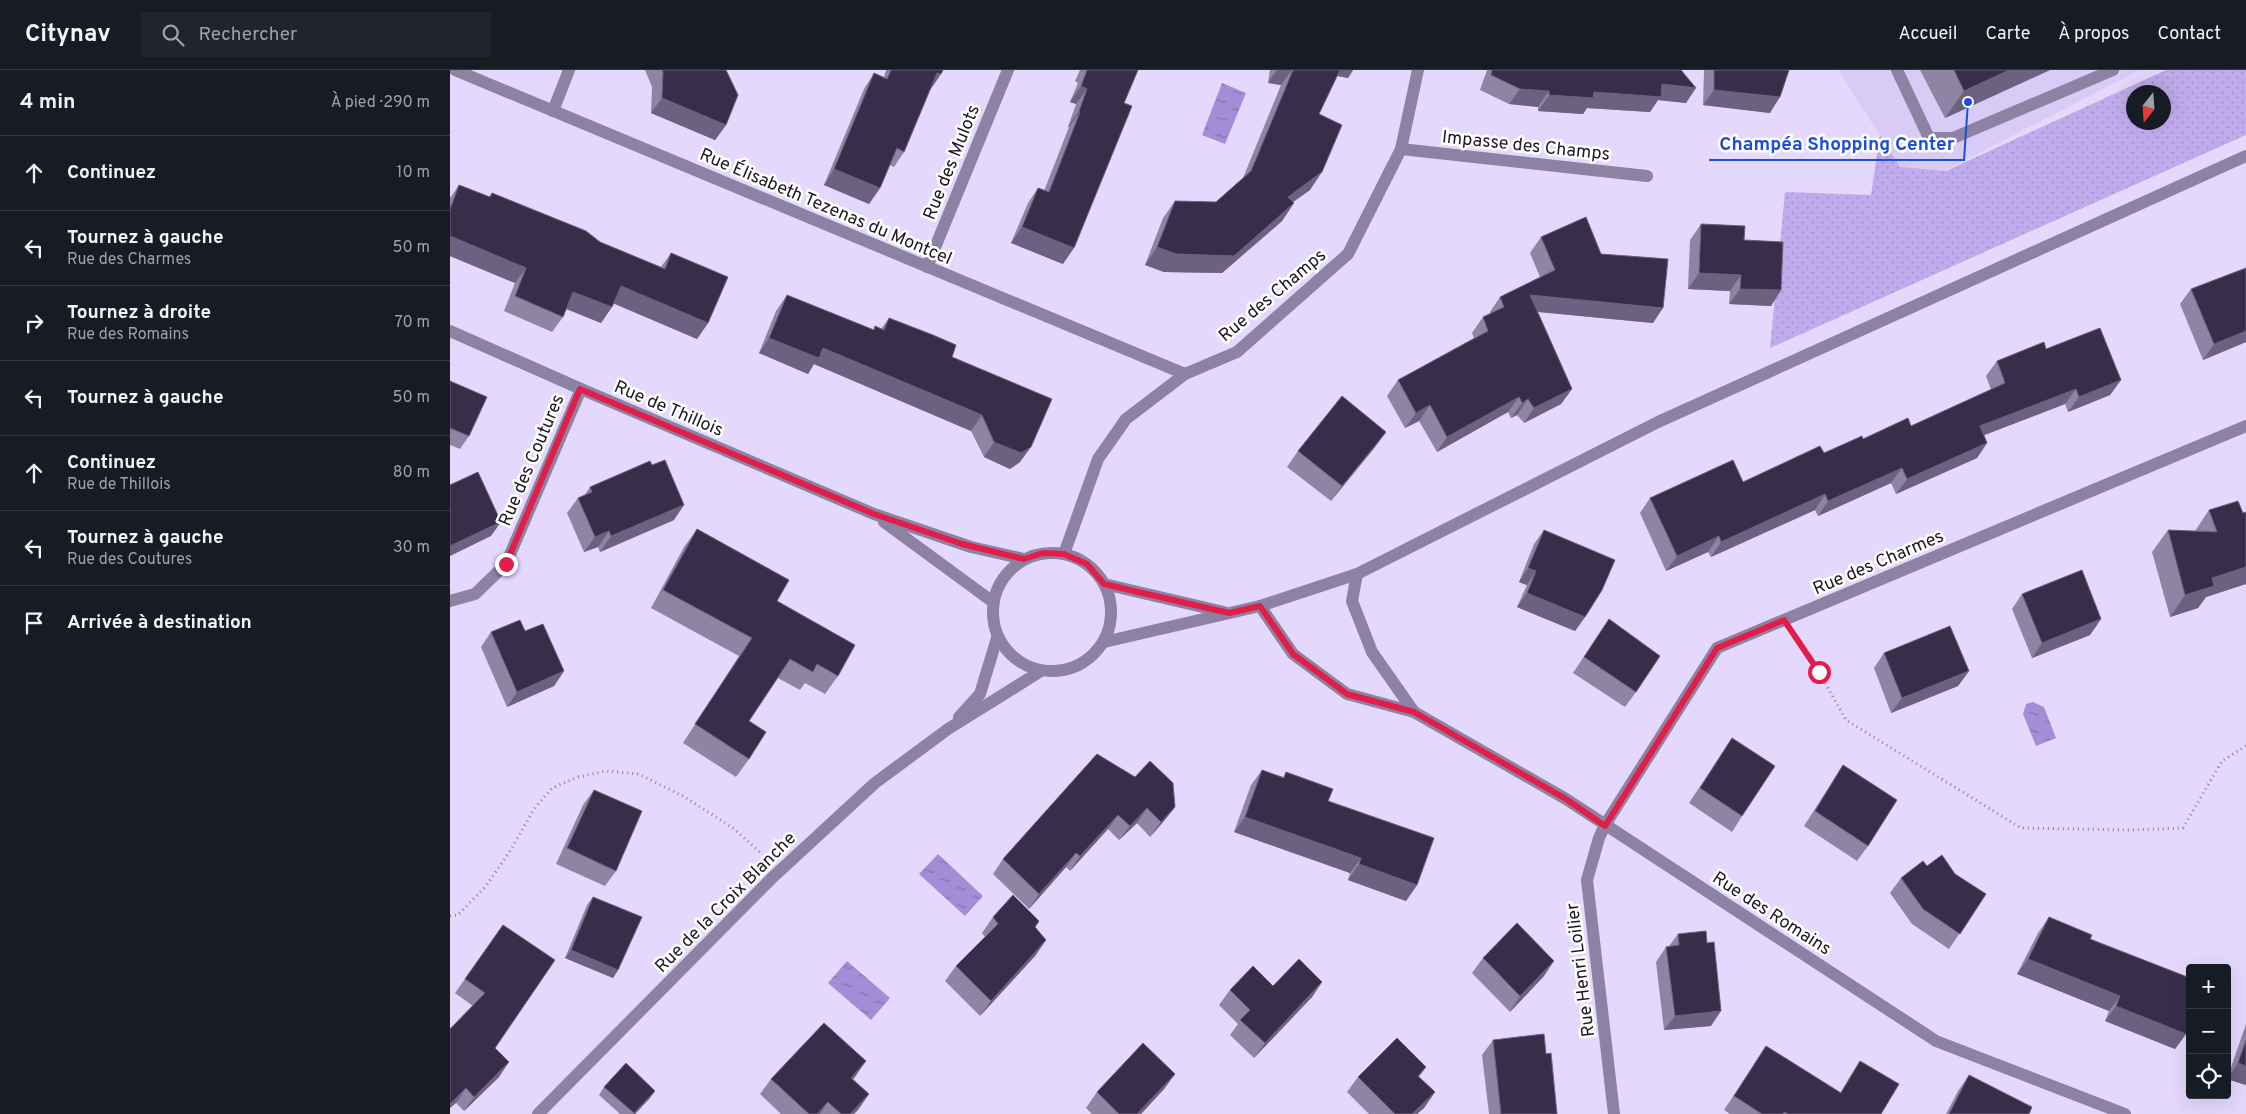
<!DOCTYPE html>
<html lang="fr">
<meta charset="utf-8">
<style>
:root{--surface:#171b24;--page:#20242c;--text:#f1f3f6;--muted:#9ea1a6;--line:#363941}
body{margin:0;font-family:Overpass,sans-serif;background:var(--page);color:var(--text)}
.controls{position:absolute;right:15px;bottom:15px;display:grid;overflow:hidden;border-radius:5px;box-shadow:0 5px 20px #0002}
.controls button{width:45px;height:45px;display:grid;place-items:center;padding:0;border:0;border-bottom:1px solid var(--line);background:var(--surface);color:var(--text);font:25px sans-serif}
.compass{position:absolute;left:1676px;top:15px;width:45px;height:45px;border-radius:50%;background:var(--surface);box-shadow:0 5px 20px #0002;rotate:197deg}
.stop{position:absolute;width:15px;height:15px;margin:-11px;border:4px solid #e11d48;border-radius:50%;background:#fff}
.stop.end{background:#e11d48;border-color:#fff;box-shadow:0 1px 5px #0008}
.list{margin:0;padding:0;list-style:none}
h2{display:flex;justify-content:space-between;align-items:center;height:65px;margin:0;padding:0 20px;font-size:21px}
h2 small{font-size:16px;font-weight:400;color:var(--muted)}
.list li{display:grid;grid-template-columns:32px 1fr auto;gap:15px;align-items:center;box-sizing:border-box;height:75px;padding:0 20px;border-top:1px solid var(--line)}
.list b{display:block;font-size:19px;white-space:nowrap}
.list p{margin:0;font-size:16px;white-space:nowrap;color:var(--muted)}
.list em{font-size:16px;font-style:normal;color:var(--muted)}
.icon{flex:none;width:28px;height:28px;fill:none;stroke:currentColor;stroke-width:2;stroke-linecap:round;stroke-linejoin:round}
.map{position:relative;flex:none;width:1796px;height:1044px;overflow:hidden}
header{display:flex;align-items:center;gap:30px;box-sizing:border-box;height:70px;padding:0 25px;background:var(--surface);border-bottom:1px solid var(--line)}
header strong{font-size:24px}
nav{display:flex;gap:28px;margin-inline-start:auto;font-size:18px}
.search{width:350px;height:45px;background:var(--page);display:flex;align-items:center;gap:12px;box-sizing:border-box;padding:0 18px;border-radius:5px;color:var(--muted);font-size:19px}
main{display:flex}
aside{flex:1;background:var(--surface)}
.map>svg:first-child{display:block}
</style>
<header>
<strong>Citynav</strong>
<div class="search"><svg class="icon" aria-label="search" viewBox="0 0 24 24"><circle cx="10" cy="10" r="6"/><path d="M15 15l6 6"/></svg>Rechercher</div>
<nav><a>Accueil</a><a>Carte</a><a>À propos</a><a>Contact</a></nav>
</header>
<main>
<aside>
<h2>4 min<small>À pied · 290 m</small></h2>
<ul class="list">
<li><svg class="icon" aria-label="ahead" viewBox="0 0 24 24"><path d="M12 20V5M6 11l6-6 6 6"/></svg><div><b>Continuez</b></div><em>10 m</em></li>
<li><svg class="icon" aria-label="left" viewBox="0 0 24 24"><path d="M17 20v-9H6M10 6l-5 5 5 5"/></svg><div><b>Tournez à gauche</b><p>Rue des Charmes</p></div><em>50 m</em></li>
<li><svg class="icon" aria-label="right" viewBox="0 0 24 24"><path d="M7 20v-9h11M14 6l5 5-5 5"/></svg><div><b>Tournez à droite</b><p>Rue des Romains</p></div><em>70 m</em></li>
<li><svg class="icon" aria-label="left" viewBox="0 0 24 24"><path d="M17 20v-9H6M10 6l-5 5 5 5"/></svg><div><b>Tournez à gauche</b></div><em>50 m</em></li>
<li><svg class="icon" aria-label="ahead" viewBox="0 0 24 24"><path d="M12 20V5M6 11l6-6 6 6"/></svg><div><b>Continuez</b><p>Rue de Thillois</p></div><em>80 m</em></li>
<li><svg class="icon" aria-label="left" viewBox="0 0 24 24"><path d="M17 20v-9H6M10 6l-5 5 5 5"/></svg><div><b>Tournez à gauche</b><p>Rue des Coutures</p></div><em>30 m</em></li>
<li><svg class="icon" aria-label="arrive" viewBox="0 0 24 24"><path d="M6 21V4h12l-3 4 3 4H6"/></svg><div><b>Arrivée à destination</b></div></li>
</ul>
</aside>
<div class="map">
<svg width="1796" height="1044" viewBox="0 0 1796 1044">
<defs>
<pattern id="grass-dots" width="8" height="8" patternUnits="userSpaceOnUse" patternTransform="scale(1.25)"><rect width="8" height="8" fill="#c0abed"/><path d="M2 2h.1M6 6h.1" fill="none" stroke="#a492cb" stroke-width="1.8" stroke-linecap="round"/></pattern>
<pattern id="water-ripples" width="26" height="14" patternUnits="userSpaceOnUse" patternTransform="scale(1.25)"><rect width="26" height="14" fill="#a58cd7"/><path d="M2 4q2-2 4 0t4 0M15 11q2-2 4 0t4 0" fill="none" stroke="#8671ae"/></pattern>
</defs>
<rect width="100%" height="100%" fill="#e4d9fd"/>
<polygon fill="#d8ccf6" points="1388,0 1690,0 1463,117"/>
<path fill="url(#grass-dots)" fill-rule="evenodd" d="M 1716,0 L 1796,0 L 1796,65 L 1320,278 L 1335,122 L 1421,125 L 1430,65 L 1450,97 L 1496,101 ZM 1684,22 L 1714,22 L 1714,52 L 1684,52 Z"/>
<g fill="url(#water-ripples)">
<polygon points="772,13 796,23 775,74 752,65"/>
<polygon points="1583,632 1594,637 1606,668 1586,676 1573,644 1576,634"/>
<polygon points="488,784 533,826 515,846 469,804"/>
<polygon points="397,891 440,928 421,950 378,913"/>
</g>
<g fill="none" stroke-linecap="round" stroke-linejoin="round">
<g stroke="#8b839c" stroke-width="3" stroke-dasharray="1 4" stroke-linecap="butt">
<polyline points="1348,571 1369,602 1396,650 1571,758 1682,760 1733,758 1772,691 1796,676"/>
<polyline points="0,846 8,845 36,816 60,781 84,739 102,718 128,707 156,701 188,704 233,726 283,758 312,784"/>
</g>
<polyline stroke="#8c82a3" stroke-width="12" points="1447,0 1479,68 1503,68 1663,0"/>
<g stroke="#8c82a3" stroke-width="12">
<polyline points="5,0 735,304"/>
<polyline points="103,41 119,0"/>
<polyline points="951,79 1197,106"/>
<polyline points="477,197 558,0"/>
<polyline points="614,484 648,389 676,349 735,304 787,282 898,184 951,79 968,0"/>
<polyline points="907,504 902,531 922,582 964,642"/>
<polyline points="0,531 25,524 56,494 131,319"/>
<polyline points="810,536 843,584 897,624 964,642 1116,729 1486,971 1675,1044"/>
<polyline points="509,647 530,624 547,568"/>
<polyline points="88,1044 323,807 425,713 498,659 591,601"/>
<polyline points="1164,1044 1137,810 1149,768 1155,755 1267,578 1796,356"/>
</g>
<g stroke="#8c82a3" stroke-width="12">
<polyline points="0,261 131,319 424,444 521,477 574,489"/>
<polyline points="434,452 543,532"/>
<circle cx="602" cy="542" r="59"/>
<polyline points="654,514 774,542"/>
<polyline points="654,572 810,536 907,504 1208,352 1796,86"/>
</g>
</g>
<g fill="#8e84a4">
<polygon points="195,0 276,0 276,55 265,70 201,43 202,17"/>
<polygon points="436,0 493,0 491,4 480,20 454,82 444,97 440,95 430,118 419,134 374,115 414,19 424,3 434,7"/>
<polygon points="630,0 688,0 674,33 613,194 561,173 578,133 588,118 594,121 619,57 618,57 626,34 620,32 628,13 625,11"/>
<polygon points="820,0 903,0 898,8 887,6 869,44 860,120 843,132 844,133 832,151 772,203 714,202 695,195 713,148 725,131 766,132 793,108 831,15 818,13"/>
<polygon points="1037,0 1231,0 1236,33 1208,30 1200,42 1137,38 1133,44 1088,41 1088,37 1059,34 1030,20"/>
<polygon points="1254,0 1339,0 1320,43 1253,35"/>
<polygon points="1470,0 1600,0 1495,48"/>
<polygon points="9,115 39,127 42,123 150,172 211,197 221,183 258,253 247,269 164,233 151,253 116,239 113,247 102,262 54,241 65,213 0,186 0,128"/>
<polygon points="1251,154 1294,170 1331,220 1321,236 1279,234 1280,221 1238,219 1240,170"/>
<polygon points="1091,167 1151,184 1203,253 1088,242 1122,319 1111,334 1074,353 1067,345 1061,348 1058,342 987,382 969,351 955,358 937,326 948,310 1024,268 1022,263 1033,247 1040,244 1040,242 1050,227 1090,207 1080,183"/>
<polygon points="1796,198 1796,272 1753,290 1730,234 1741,219"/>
<polygon points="337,225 423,260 425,256 431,259 439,248 502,287 570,392 560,399 534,387 521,361 364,294 358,304 309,283 326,241"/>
<polygon points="1547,291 1671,310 1660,325 1618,342 1615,334 1534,365 1537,373 1527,388 1446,424 1441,413 1368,446 1365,440 1261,487 1258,482 1216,501 1190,443 1200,428 1293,412 1413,369 1461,356 1541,320 1536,306"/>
<polygon points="0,311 19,366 10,379 0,375"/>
<polygon points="936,362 925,377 881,431 837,397 848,381"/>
<polygon points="140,417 224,450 150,482 148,477 134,482 117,443 128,428 134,426"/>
<polygon points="1759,440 1793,443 1796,442 1796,514 1756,527 1748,538 1720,547 1702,482 1718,460 1745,461"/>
<polygon points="247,459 327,531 388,606 375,624 355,613 350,620 328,608 299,651 299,689 286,707 233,673 289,586 201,538 234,477"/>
<polygon points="1094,460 1135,547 1125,561 1067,537 1077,515 1069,512 1084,474"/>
<polygon points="1572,524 1651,549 1640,565 1582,588 1562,539"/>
<polygon points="1159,549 1186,622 1175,637 1123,603"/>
<polygon points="75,561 114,601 104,616 57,637 31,577 41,562"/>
<polygon points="1434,583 1519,601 1508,616 1441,643 1424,598"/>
<polygon points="1282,668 1292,746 1282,762 1239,733"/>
<polygon points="647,684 725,737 714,751 700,767 687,753 669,770 658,759 620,801 616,797 579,839 543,804 553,789"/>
<polygon points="1393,695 1418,776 1407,791 1354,756"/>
<polygon points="812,700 833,707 836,702 878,731 967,815 956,831 898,810 900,803 784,762 801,715"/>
<polygon points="144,720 166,801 155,816 106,794 133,735"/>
<polygon points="1477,796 1505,804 1536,824 1499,879 1462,854 1440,823 1451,808"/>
<polygon points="143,827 168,900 163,908 115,888 137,835"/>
<polygon points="543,847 585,857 596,870 585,886 530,946 495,911 506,896 535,867 532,863"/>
<polygon points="1599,847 1640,869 1736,964 1725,979 1655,951 1659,941 1567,904 1588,863"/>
<polygon points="53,855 45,978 49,1007 14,1041 6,1033 23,936 5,923"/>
<polygon points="1228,864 1257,873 1261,956 1214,960 1206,892 1216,877 1219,876"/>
<polygon points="1033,888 1094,906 1060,942 1022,903"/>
<polygon points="872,912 862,927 804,988 780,965 788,954 769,935 780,920"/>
<polygon points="1796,954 1796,1015 1777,1009"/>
<polygon points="1043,970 1096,984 1107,1044 1039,1044 1032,985"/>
<polygon points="1316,976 1390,1023 1401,1005 1410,991 1431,1044 1280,1044 1274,1040"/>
<polygon points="976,997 969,1007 985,1022 974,1038 967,1044 919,1044 897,1022 908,1007"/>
<polygon points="725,1004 714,1019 691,1044 642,1044 636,1038 647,1022"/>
<polygon points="1519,1005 1579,1044 1496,1044 1508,1021"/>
<polygon points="405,1007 403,1009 419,1024 404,1044 331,1044 310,1024 321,1009"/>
<polygon points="154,1017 205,1021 199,1029 185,1044 170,1044 149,1025"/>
</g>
<g fill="#6c6180">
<polygon points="827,0 842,0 831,15 818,13"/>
<polygon points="887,0 903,0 898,8 883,5"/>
<polygon points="1559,0 1600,0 1495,48 1514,21"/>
<polygon points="487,3 491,4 480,20"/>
<polygon points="1212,14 1246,18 1236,33 1208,30 1200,42 1137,38 1133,44 1088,41 1099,25"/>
<polygon points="631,16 637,19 626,34 620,32"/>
<polygon points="1070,19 1099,21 1088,37 1059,34"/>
<polygon points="1264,20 1330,27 1320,43 1253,35"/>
<polygon points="212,28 276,55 265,70 201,43"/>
<polygon points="629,41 630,42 619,57 618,57"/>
<polygon points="384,99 430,118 419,134 374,115"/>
<polygon points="872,102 860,120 826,144 838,127"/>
<polygon points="844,133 832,151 772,203 714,202 695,195 707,177"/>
<polygon points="572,157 624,178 613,194 561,173"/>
<polygon points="0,166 76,198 65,213 0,186"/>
<polygon points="1249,203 1291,205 1280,221 1238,219"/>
<polygon points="171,216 258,253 247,269 160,232"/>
<polygon points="1290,219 1331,220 1321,236 1279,234"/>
<polygon points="123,222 162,237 151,253 112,237"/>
<polygon points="1080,225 1213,238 1203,253 1069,240"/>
<polygon points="1796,261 1796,272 1753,290 1764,274"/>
<polygon points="319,268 373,278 532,345 521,361 364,294 358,304 309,283"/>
<polygon points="1671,310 1660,325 1618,342 1629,327"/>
<polygon points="1122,319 1111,334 1074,353 1084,338"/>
<polygon points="1626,319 1615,334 1519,371 1530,356"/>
<polygon points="1069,327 1058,342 987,382 997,367"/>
<polygon points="1078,329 1067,345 1061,348 1072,333"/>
<polygon points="980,335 969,351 955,358 966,343"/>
<polygon points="936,362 925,377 881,431 892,416"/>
<polygon points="544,372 581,377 570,392 560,399 534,387"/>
<polygon points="1537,373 1527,388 1446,424 1457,409"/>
<polygon points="1452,398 1441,413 1368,446 1378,431"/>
<polygon points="1375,424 1365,440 1261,487 1271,472"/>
<polygon points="234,435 224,450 150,482 161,466"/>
<polygon points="51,452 41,466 0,486 0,476"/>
<polygon points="159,461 148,477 134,482 145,467"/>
<polygon points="1269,466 1258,482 1216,501 1227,486"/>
<polygon points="1796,497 1796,514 1756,527 1748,538 1720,547 1735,525 1762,508"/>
<polygon points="1078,498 1086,501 1077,515 1069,512"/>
<polygon points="1077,523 1135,547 1125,561 1067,537"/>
<polygon points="1651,549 1640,565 1582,588 1592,573"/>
<polygon points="114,601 104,616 57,637 67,622"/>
<polygon points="1519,601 1508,616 1441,643 1452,628"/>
<polygon points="725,737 714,751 700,767 711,752"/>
<polygon points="697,738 687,753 669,770 680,756"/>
<polygon points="668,745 658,759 620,801 630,786"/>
<polygon points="795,747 911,788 900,803 784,762"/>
<polygon points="626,783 616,797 579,839 589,824"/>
<polygon points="909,794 967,815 956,831 898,810"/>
<polygon points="596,870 585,886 530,946 541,931"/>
<polygon points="121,880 168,900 163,908 115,888"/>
<polygon points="1578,889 1670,926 1659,941 1567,904"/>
<polygon points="1104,891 1094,906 1060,942 1070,926"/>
<polygon points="872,912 862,927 804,988 815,973"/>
<polygon points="1666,936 1736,964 1725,979 1655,951"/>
<polygon points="1271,941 1261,956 1214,960 1225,946"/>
<polygon points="416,991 405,1007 390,1023 401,1008"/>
<polygon points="59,992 49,1007 14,1041 24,1027"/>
<polygon points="1788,993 1796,996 1796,1015 1777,1009"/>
<polygon points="725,1004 714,1019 691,1044 687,1044"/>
<polygon points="16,1018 6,1033 0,1038 0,1034"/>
<polygon points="205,1021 199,1029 185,1044 183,1044"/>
<polygon points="985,1022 974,1038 967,1044 962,1044"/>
<polygon points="419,1024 408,1040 404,1044 400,1044"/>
<polygon points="378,1032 370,1044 367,1044"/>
</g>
<g fill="#382e4a" stroke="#6c6180">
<polygon points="212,0 276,0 288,25 276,55 212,28 213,2"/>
<polygon points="441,0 493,0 491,4 487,3 454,82 447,78 430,118 384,99 424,3 437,9"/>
<polygon points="637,0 688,0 674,33 682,36 624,178 572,157 588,118 599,122 630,42 629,41 637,19 631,16"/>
<polygon points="843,0 890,0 869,44 892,55 872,102 838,127 844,133 784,186 726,184 707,177 725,131 766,132 801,101"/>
<polygon points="1042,0 1231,0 1246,18 1212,14 1211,27 1144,22 1143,28 1099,25 1099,21 1070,19 1041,5"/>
<polygon points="1264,0 1339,0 1330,27 1264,20"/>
<polygon points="1504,0 1559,0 1514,21"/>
<polygon points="9,115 40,127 42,123 136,161 150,172 215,199 221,183 278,207 258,253 171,216 162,237 123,222 113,247 65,226 76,198 0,166 0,139"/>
<polygon points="1136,147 1151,184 1218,189 1213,238 1080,225 1122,319 1084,338 1078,329 1072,333 1069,327 997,367 980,335 966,343 948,310 1038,261 1033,247 1054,237 1050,227 1105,200 1091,167"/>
<polygon points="1251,154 1295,156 1294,170 1333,172 1331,220 1290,219 1291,205 1249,203"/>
<polygon points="1796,198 1796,261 1764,274 1741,219"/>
<polygon points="337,225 424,260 425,256 434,260 439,248 483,265 506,275 502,287 602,329 581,377 571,383 544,372 532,345 373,278 369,288 319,268"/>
<polygon points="1650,258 1671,310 1629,327 1626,319 1530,356 1537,373 1457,409 1452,398 1378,431 1375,424 1271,472 1269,466 1227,486 1200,428 1283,390 1293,412 1370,376 1374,383 1412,366 1413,369 1458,348 1461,356 1555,313 1547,291 1594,272 1596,279"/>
<polygon points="0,311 37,327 19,366 0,358"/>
<polygon points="892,326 936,362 892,416 848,381"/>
<polygon points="215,390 234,435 161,466 159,461 145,467 128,428 142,422 140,417 200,391 202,395"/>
<polygon points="28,402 51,452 0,476 0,415"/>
<polygon points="1788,431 1793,443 1796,442 1796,497 1762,508 1764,516 1735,525 1718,460 1767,462 1759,440"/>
<polygon points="247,459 339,510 327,531 405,575 388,606 367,594 363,602 340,589 299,651 316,662 299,689 245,654 302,568 213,520"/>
<polygon points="1094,460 1165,490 1152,520 1135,547 1077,523 1086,501 1078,498"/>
<polygon points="1632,500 1651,549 1592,573 1572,524"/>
<polygon points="1159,549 1210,586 1186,622 1134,587"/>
<polygon points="70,550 75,561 93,554 114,601 67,622 41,562"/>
<polygon points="1500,556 1519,601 1452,628 1434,583"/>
<polygon points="1282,668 1325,696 1292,746 1250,718"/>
<polygon points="647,684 685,707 700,691 723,713 725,737 711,752 697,738 680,756 668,745 630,786 626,783 589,824 553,789"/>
<polygon points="1393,695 1447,730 1418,776 1365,741"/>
<polygon points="812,700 834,708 836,702 883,719 878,731 984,768 967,815 909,794 911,788 795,747"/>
<polygon points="144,720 192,741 166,801 117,778"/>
<polygon points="1492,785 1505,804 1536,824 1510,864 1473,839 1451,808 1473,791 1477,796"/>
<polygon points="563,825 589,851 585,857 596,870 541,931 506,896 548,854 543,847"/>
<polygon points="143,827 192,847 168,900 121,880"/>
<polygon points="1599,847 1642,865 1640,869 1740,908 1740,955 1736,964 1666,936 1670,926 1578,889"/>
<polygon points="1067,853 1104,891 1070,926 1033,888"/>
<polygon points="53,855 105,890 45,978 59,992 24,1027 16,1018 0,1034 0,959 35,923 15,909"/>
<polygon points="1256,861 1257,873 1264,872 1271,941 1225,946 1216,877 1229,875 1228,864"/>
<polygon points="849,889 872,912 815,973 790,950 800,940 780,920 803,896 823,916"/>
<polygon points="374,953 416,991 401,1008 419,1024 400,1044 391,1044 378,1032 367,1044 359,1044 321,1009"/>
<polygon points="1094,964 1096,984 1101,983 1107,1044 1051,1044 1043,970"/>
<polygon points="947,968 976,997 968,1006 985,1022 962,1044 945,1044 908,1007"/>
<polygon points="1796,970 1796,996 1788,993"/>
<polygon points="693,973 725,1004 687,1044 669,1044 647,1022"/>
<polygon points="1316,976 1391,1023 1410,991 1449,1014 1431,1044 1338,1044 1334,1042 1333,1044 1312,1044 1284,1026"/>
<polygon points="176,993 205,1021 184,1043 154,1017"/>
<polygon points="1519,1005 1582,1037 1579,1044 1499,1044"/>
</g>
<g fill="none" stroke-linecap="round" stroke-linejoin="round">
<polyline stroke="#e11d48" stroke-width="6" points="56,494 130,319 424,444 512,474 574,489 593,483 614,484 637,494 654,514 779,543 810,536 843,584 897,624 964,642 1116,729 1155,756 1267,578 1334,550 1369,602"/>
</g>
<g text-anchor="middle" stroke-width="5" stroke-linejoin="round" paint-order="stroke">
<g font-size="18" fill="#1c1824" stroke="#fff">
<text transform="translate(1076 75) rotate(6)" y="6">Impasse des Champs</text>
<text transform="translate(501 92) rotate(-68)" y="6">Rue des Mulots</text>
<text transform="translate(376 136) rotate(23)" y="6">Rue Élisabeth Tezenas du Montcel</text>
<text transform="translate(822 225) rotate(-40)" y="6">Rue des Champs</text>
<text transform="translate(219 338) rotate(23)" y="6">Rue de Thillois</text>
<text transform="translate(81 390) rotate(-67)" y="6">Rue des Coutures</text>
<text transform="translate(1428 492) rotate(-23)" y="6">Rue des Charmes</text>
<text transform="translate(275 832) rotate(-45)" y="6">Rue de la Croix Blanche</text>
<text transform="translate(1322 843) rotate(33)" y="6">Rue des Romains</text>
<text transform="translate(1130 900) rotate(-97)" y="6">Rue Henri Loilier</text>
</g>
</g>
<path fill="none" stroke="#1d4ed8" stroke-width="2" d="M1518 32L1514 90H1259"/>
<circle fill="#1d4ed8" stroke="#fff" stroke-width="2" cx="1518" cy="32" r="5"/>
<g font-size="19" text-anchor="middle" font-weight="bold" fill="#1d4ed8" stroke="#fff" stroke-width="5" stroke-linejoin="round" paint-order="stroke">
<text x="1387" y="80">Champéa Shopping Center</text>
</g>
</svg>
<div class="controls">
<button>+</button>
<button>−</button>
<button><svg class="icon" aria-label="locate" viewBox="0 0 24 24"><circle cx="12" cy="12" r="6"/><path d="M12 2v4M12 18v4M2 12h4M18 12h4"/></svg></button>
</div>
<svg class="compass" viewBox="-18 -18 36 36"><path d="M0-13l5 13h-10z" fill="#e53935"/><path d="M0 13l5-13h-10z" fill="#9ea1a6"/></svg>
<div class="stop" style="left:1369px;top:602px"></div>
<div class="stop end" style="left:56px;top:494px"></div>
</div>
</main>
